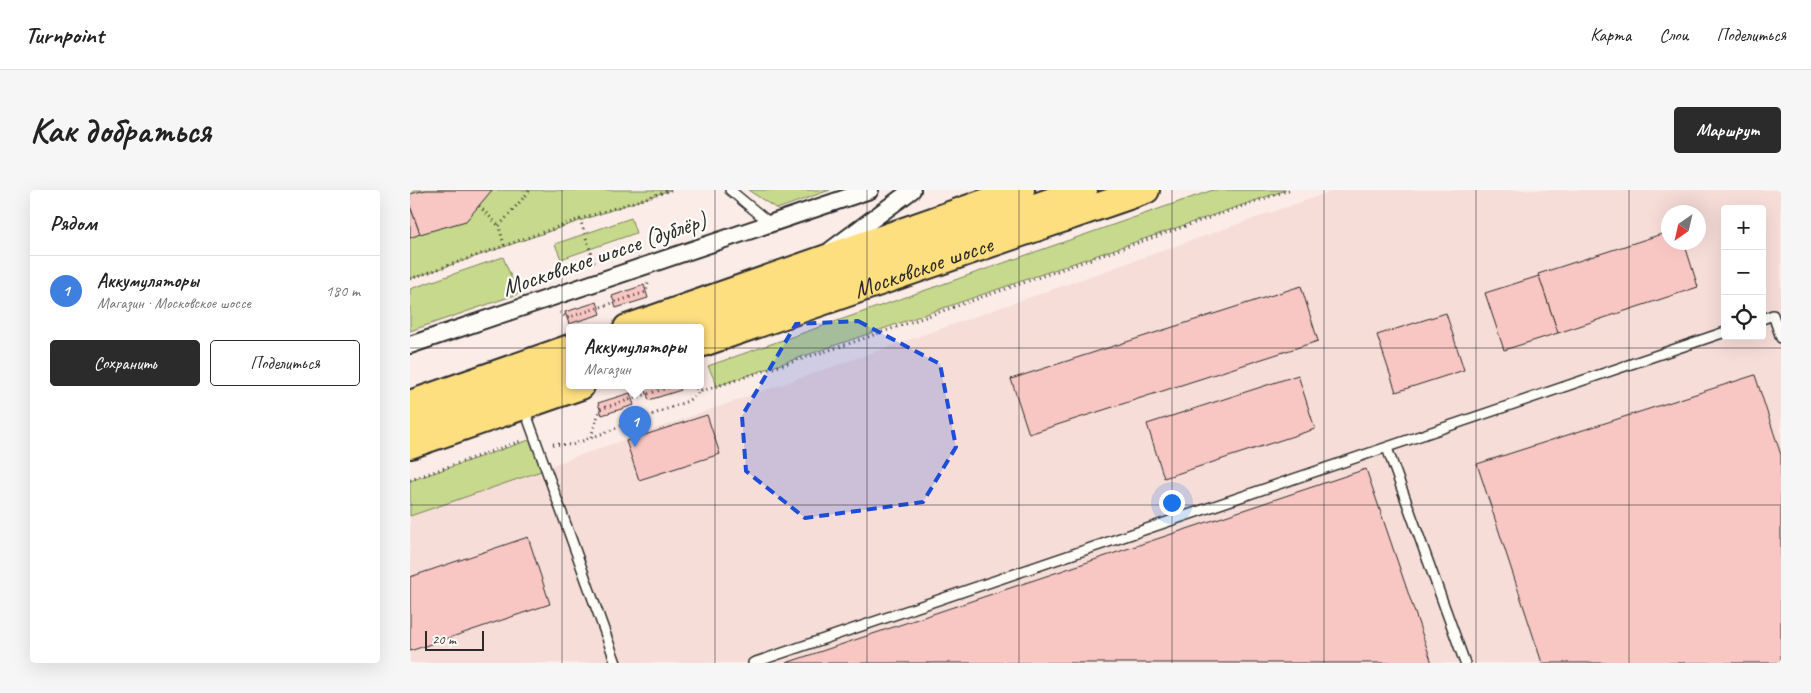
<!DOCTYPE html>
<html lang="ru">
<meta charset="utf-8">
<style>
:root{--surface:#fff;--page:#f6f6f6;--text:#222;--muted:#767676;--line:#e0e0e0;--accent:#2b2b2b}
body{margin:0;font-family:Caveat,sans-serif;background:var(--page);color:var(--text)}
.controls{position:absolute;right:15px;top:15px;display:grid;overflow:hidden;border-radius:5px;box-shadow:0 5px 20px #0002}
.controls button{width:45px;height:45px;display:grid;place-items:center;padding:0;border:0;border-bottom:1px solid var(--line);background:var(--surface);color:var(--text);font:25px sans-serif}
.compass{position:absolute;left:1251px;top:15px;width:45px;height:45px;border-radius:50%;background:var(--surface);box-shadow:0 5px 20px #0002;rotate:214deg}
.scale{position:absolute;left:15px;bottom:12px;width:59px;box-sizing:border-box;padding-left:5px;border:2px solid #2b2b2b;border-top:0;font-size:14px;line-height:18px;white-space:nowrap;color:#2b2b2b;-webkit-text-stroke:4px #fdfcf7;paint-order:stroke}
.you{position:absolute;left:761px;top:312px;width:18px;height:18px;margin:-12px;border:4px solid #fff;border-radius:50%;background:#1a73e8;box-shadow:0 0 0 8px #1a73e833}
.badge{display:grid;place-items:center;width:32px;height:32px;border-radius:50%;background:var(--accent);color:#fff;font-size:16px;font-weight:700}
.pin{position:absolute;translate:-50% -41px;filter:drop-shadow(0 1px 2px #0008)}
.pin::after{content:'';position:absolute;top:26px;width:18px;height:15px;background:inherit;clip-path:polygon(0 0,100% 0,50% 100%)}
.popup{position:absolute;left:156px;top:134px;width:138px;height:65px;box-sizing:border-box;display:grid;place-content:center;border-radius:5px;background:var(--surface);filter:drop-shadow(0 1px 4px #0005);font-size:16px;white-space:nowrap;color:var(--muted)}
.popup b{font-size:19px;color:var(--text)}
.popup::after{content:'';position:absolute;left:50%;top:100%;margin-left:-10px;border:10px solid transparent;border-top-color:var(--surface)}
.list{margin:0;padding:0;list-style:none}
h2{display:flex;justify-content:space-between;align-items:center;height:65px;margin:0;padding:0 20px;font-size:21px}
h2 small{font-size:16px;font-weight:400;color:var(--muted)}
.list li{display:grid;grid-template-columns:32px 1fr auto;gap:15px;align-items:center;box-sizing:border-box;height:70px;padding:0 20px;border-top:1px solid var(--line)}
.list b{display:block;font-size:19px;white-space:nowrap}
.list p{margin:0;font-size:16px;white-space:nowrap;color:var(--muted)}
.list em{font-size:16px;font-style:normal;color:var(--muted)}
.actions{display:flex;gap:10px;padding:15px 20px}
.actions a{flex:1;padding:11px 0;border:1px solid var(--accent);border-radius:5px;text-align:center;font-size:18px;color:var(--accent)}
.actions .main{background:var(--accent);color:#fff}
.icon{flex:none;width:28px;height:28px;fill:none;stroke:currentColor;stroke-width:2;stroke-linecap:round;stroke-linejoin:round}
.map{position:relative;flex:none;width:1371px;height:473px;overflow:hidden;border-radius:5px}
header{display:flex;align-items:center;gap:30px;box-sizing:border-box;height:70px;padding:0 25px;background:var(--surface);border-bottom:1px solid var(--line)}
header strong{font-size:24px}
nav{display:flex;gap:28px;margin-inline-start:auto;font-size:18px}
.intro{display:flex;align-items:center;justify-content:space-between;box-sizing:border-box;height:120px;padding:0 30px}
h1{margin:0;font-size:35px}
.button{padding:12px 22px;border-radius:5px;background:var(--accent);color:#fff;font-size:18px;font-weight:700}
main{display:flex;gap:30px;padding:0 30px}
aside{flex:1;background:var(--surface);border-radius:5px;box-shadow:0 5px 20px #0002}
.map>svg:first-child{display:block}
</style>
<header>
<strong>Turnpoint</strong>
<nav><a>Карта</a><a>Слои</a><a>Поделиться</a></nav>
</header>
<div class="intro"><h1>Как добраться</h1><a class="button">Маршрут</a></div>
<main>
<aside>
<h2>Рядом<small></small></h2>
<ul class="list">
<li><span class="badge" style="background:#3f7fe0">1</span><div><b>Аккумуляторы</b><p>Магазин · Московское шоссе</p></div><em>180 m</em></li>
</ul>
<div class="actions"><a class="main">Сохранить</a><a>Поделиться</a></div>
</aside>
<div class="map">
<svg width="1371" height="473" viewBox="0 0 1371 473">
<rect width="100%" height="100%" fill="#fcece7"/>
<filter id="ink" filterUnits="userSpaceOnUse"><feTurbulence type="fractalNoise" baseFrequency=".02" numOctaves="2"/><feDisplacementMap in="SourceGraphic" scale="10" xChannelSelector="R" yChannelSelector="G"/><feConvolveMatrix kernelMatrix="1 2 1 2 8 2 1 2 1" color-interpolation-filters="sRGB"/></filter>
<g filter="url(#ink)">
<path fill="#f7ddd8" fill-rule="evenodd" d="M 925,0 L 1371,0 L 1371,473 L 0,473 L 0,325 ZM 1315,19 L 1352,19 L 1352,146 L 1315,146 ZM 1258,22 L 1288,22 L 1288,52 L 1258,52 Z"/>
<g fill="#c7d98d" stroke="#79825c">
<polygon points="0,0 260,0 0,89"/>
<polygon points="338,0 420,0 367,19"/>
<polygon points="803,0 876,0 307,196 298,176"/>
<polygon points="221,28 226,43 151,69 145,54"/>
<polygon points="93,67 108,104 0,141 0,99"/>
<polygon points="125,248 137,279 0,326 0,291"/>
</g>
<g fill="#f8c7c3" stroke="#2b2b2b">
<polygon points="16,0 82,0 56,31 10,44 0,16 0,4"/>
<polygon points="0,16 10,44 0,48"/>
<polygon points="1258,42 1258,52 1274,52 1288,97 1148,143 1128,84"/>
<polygon points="1129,86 1148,143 1094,160 1075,103"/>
<polygon points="234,95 238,108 206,118 202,106"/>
<polygon points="891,96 908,151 619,244 601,189"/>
<polygon points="187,112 191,124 159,134 155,122"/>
<polygon points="1036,123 1054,180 986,202 967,145"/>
<polygon points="888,185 905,239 754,288 737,234"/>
<polygon points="1345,185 1371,265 1371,473 1132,473 1067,274"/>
<polygon points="241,196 269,196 271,200 239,210 235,198"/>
<polygon points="220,203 224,215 192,225 188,213"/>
<polygon points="297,225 310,264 229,290 216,251"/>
<polygon points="956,279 1022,473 376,473"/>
<polygon points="118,347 140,414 0,461 0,387"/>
</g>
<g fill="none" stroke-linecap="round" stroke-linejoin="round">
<defs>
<g id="service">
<polyline points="320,0 361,34"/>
<polyline points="1352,129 1363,125 1371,148"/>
<polyline points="114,218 206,473"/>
<polyline points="977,258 1055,473"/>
<polyline points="343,473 1315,142"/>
</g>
<g id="minor">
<polyline points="421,60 502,0"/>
<polyline points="0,155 460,0"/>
</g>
<g id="primary">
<polyline points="217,138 611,0"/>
<polyline points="276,138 674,0"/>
<path id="s1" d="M 290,154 L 736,0"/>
<polyline points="0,214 160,158"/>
<polyline points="0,233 160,178"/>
<polyline points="0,255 171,196"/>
</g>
</defs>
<use href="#service" stroke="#2b2b2b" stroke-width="12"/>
<use href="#minor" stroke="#2b2b2b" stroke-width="20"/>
<use href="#primary" stroke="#2b2b2b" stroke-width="30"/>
<g stroke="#2b2b2b" stroke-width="3" stroke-dasharray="1 4" stroke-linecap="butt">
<polyline points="69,16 89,36"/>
<polyline points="170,29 185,75"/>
<polyline points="94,55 89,36 120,0"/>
<polyline points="0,89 170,29 261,0"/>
<polyline points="150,122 157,128 236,102 238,93"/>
<polyline points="276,196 292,200"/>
<polyline points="181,247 190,219 263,196"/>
<polyline points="143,254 162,255 278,211 289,202 435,155 879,0"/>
<polyline points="0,290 111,251"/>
</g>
<use href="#service" stroke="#fdfcf7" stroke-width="9"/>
<use href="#minor" stroke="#fdfcf7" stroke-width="16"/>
<use href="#primary" stroke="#fedf80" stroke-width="26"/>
</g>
</g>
<path fill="#1d4ed8" fill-opacity="0.2" stroke="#1d4ed8" stroke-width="4" stroke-dasharray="10 6" stroke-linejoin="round" d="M 448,131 L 530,174 L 546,257 L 513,312 L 395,328 L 336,281 L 332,226 L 386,134 Z"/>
<path fill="none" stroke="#2b2b2b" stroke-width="1" stroke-opacity="0.55" d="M 152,0 L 152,473M 305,0 L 305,473M 457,0 L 457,473M 609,0 L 609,473M 762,0 L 762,473M 914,0 L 914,473M 1066,0 L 1066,473M 1219,0 L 1219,473M 0,158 L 1371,158M 0,315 L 1371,315"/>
<g text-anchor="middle" stroke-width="4.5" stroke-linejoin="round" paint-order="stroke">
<g font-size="24" fill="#2b2b2b" stroke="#fdfcf7">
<text transform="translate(194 64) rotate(-19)" y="8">Московское шоссе (дублёр)</text>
<text dy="8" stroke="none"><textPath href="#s1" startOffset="236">Московское шоссе</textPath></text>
</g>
</g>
</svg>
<div class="controls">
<button>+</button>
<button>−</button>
<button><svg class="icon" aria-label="locate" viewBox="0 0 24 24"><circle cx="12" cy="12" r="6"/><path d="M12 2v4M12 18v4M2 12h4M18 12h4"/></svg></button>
</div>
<svg class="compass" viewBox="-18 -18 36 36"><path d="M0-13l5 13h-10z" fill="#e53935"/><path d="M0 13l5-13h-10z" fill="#767676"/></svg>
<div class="scale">20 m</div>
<div class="you"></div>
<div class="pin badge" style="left:225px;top:257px;background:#3f7fe0">1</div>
<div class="popup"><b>Аккумуляторы</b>Магазин</div>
</div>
</main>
